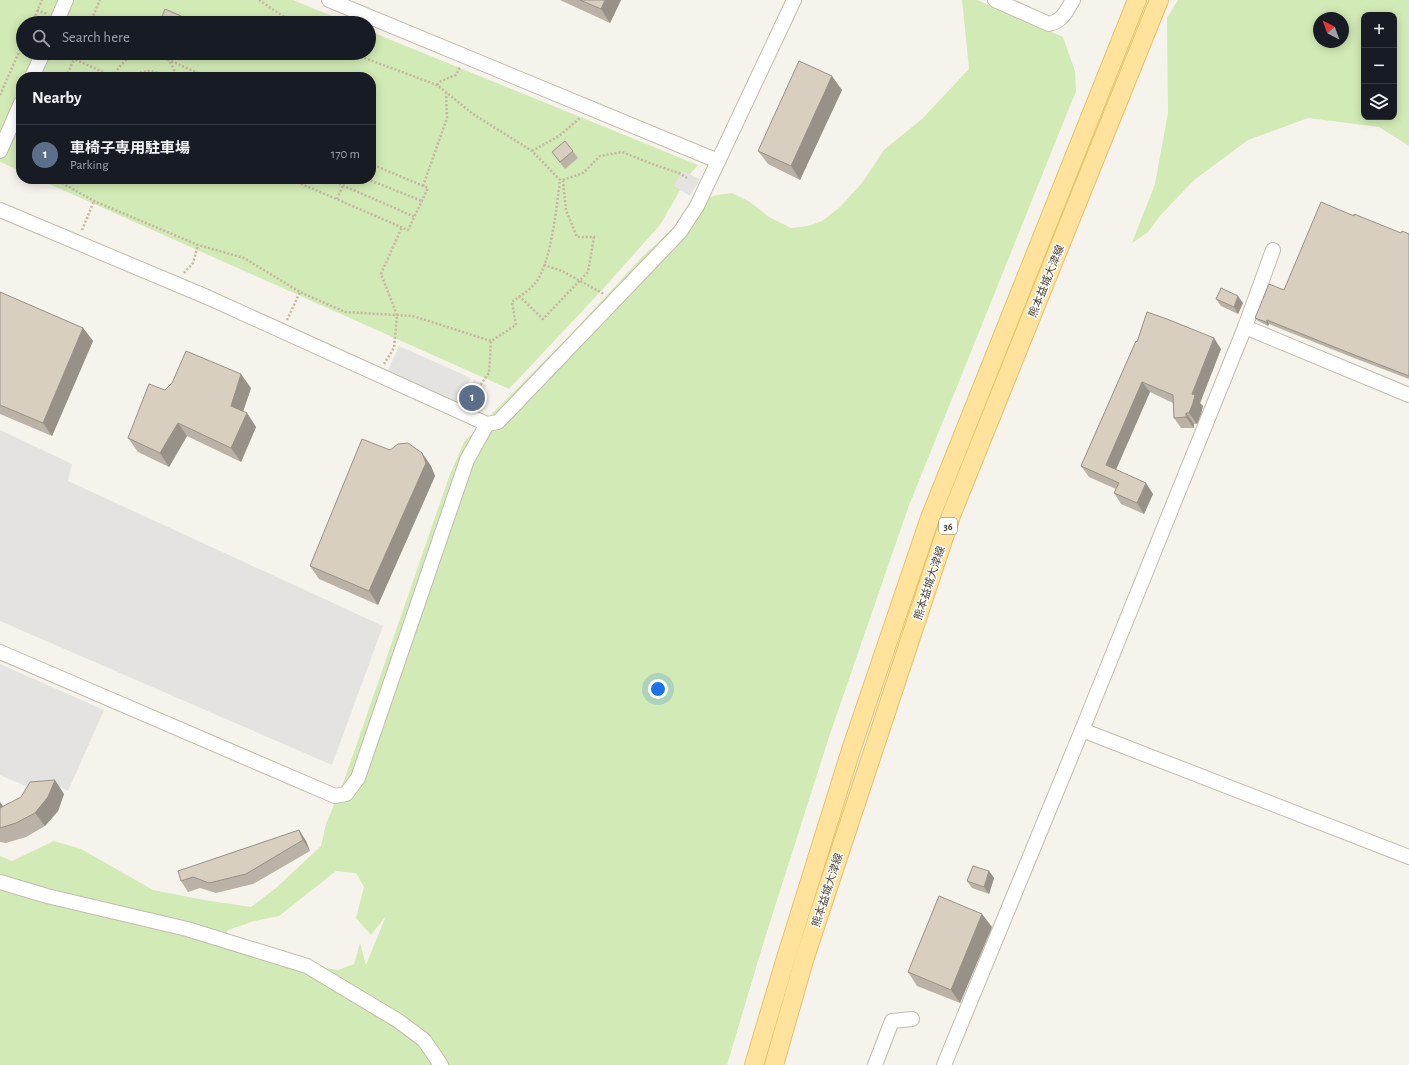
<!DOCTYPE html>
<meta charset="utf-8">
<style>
:root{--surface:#171b24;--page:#242831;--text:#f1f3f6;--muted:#9ea1a6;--line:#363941;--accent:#fc3f1d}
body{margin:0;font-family:"Alegreya Sans","Noto Sans JP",sans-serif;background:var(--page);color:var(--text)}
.controls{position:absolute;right:12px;top:12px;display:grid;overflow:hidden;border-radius:8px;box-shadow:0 2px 10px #0003}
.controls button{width:36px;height:36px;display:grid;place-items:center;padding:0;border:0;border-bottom:1px solid var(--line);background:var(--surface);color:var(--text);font:20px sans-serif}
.compass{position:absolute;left:1313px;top:12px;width:36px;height:36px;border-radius:50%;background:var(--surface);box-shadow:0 2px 10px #0003;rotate:319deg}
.you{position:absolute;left:658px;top:689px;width:14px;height:14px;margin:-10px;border:3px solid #fff;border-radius:50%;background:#1a73e8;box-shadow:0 0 0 6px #1a73e833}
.badge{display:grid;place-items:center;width:26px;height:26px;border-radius:50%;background:var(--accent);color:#fff;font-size:13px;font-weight:700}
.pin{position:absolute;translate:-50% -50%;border:2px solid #fff;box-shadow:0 1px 4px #0006}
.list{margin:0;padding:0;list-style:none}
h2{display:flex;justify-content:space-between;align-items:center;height:52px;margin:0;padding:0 16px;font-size:17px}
h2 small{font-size:13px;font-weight:400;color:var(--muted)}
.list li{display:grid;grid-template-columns:26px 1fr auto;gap:12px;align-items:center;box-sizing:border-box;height:60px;padding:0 16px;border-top:1px solid var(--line)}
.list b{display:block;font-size:15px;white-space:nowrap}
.list p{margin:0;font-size:13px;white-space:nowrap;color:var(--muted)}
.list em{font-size:13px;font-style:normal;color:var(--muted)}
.icon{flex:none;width:22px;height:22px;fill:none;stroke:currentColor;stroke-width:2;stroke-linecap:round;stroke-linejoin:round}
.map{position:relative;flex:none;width:1409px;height:1065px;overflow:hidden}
.search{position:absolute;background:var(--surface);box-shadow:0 2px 10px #0003;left:16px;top:16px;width:360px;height:44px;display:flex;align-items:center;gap:10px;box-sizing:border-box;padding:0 14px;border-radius:22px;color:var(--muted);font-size:15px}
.panel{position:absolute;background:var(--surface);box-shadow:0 2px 10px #0003;left:16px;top:72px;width:360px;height:112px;border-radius:16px}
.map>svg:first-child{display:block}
</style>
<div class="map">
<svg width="1409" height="1065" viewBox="0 0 1409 1065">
<rect width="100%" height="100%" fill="#f6f3ec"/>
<g fill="#d2eab5" fill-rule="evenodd">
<polygon points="0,0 293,0 349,23 23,23 23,53 369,53 369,31 698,165 687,178 660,225 602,290 509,389 38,179 371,179 371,77 21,77 21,171 0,162"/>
<path d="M 962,0 L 977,0 L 1063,37 L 1075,71 L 1076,91 L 908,508 L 829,737 L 764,941 L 727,1065 L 0,1065 L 0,856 L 12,861 L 54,841 L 81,849 L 153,890 L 204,900 L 251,907 L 276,888 L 321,846 L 326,824 L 345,778 L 449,477 L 464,442 L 571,334 L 642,257 L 704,200 L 717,195 L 732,193 L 750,202 L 769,217 L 791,228 L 808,226 L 822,221 L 839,208 L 862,183 L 884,150 L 922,119 L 969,69 ZM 336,871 L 356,873 L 364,887 L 356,918 L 371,935 L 386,916 L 366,965 L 360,943 L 354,964 L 338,970 L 258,957 L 220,946 L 228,930 L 254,921 L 279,916 Z"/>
<path d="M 1178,0 L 1409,0 L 1409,146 L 1379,127 L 1308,118 L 1248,140 L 1194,180 L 1159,217 L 1148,232 L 1132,243 L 1155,184 L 1168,113 L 1167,18 ZM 1364,15 L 1394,15 L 1394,117 L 1364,117 ZM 1319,18 L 1343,18 L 1343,42 L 1319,42 Z"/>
</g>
<g fill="#e5e3e0">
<polygon points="682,171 700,179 690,196 674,186"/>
<polygon points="399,346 471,378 454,409 385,377"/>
<polygon points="474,380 487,385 470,416 458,410"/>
<polygon points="0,430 72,464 68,481 383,626 332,765 0,621"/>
<polygon points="0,664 104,710 68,791 58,786 35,790 0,775"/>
</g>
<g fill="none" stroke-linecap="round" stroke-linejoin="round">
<defs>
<g id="minor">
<polyline points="329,0 718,161"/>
<path d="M 995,0 L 1049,24 C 1063,21 1066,11 1073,0"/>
<polyline points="56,23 66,0"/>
<polyline points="32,77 43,53"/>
<polyline points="0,151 21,103"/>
<polyline points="0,210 207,297 487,424 498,422 680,232 697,206 794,0"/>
<polyline points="1245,327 1409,395"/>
<polyline points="0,652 335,796 346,794 358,778 467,460 487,424"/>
<polyline points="1082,730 1409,857"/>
<polyline points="0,882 47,896 187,929 307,966 397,1020 424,1040 441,1065"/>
<polyline points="875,1065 892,1021 912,1019"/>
<polyline points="944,1065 1082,730 1245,327 1273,250"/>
</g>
<g id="major">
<polyline points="754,1065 786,958 851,750 930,518 1137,0"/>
<polyline points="774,1065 805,957 952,513 1159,0"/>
</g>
</defs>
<use href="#minor" stroke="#c2bbae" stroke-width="16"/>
<use href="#major" stroke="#e6c16a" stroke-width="20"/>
<g stroke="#c4b79f" stroke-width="2.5" stroke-dasharray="2 2" stroke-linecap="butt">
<polyline points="259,0 293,23"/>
<polyline points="37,10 47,14"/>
<polyline points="32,23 42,0"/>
<polyline points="90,23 100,0"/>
<polyline points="61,53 114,77"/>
<polyline points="153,53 207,77"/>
<polyline points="170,62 178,77"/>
<polyline points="66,77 77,53"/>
<path d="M 113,77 C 119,65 128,56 141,53"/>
<path d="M 133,77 C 144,69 154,69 164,77"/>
<polyline points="437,85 441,81 456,75 460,67"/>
<polyline points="0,95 23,43"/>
<polyline points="532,151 559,136 581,117"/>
<path d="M 55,179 L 94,201 L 198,245 L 244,258 L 300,292 L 345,312 L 413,316 L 491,341 L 516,325 L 512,302 C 520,296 530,290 536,282 C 551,263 557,205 560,180 L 532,151 L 473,114 L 437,85 L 351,53"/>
<polyline points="290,179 408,230 428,188 371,164"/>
<polyline points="328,179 415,217"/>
<polyline points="367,179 422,201"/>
<polyline points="563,180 583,173 600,156 622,152 655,165 679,173 687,178"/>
<polyline points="423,186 447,118 446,92"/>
<polyline points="337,199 346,179"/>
<polyline points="82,230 94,201"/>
<polyline points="544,265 562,271 604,294"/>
<polyline points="184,273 193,263 198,245"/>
<polyline points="519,296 543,319 588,272 594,237 577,237 566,210 563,181"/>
<polyline points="287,320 300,292"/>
<polyline points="384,364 394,348 397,315 381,274 402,227"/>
<polyline points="469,401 489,373 491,341"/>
</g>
<use href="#minor" stroke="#fff" stroke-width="14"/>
<use href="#major" stroke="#ffe39c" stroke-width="18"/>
</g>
<g fill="#bab2a6">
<polygon points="560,0 621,0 610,23"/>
<polygon points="842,90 800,180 768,164 758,151"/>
<polygon points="573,151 578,158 565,169 557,159 552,152"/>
<polygon points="1354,216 1401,233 1409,234 1409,379 1354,358 1269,324 1268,326 1258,321 1255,318 1284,290"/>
<polygon points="0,292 83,328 93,341 52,436 0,414"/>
<polygon points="1216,299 1243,303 1238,314 1221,306"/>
<polygon points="1137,342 1221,349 1200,403 1203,406 1201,414 1197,424 1194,424 1194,428 1181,428 1174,418 1173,403 1150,392 1116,470 1153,494 1144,514 1121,504 1114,493 1116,489 1089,477 1081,466"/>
<polygon points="251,388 243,412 247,413 256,427 241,462 187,436 169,467 138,452 128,438 165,390"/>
<polygon points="390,450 422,453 431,466 435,476 378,605 319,579 310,566"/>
<polygon points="64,794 58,811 45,826 26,837 6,843 0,842 0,802 3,807"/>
<polygon points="299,830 306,841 310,851 253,884 216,893 200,888 188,892 181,881"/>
<polygon points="989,871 994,878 989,894 972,888 967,881"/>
<polygon points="992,927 960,1003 917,986 908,972"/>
</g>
<g fill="#979187">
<polygon points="605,0 621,0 610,23 601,9"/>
<polygon points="832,76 842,90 800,180 791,166"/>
<polygon points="1238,296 1243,303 1238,314 1234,307"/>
<polygon points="1267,320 1269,324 1268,326 1266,322"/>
<polygon points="83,328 93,341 52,436 43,423"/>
<polygon points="1214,338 1221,349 1200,403 1203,406 1201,414 1197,424 1189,413 1192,394"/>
<polygon points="241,374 251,388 240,420 231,406"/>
<polygon points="1142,382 1150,392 1113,476 1106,465"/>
<polygon points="247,413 256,427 241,462 231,448"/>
<polygon points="1186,413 1194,424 1194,428 1186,417"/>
<polygon points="178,423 187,436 169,467 160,453"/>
<polygon points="422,453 431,466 435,476 378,605 369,591"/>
<polygon points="1146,483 1153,494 1144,514 1137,503"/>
<polygon points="55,780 64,794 58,811 45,826 35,813"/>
<polygon points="0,802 6,810 0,808"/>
<polygon points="299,830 306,841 310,851 303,840"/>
<polygon points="989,871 994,878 989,894 984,887"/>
<polygon points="982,914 992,927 960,1003 951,990"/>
</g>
<g fill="#d8cfc1" stroke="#979187">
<polygon points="580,0 605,0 601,9"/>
<polygon points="165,9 197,23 162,23 160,22"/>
<polygon points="799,61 832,76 791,166 758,151"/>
<polygon points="565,141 573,151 560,162 552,152"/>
<polygon points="1321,202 1354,216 1354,214 1401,233 1402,231 1409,234 1409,376 1352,354 1267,320 1266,322 1255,318 1269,284 1284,290"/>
<polygon points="1221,288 1238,296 1234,307 1216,299"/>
<polygon points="0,292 83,328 43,423 0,405"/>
<polygon points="1147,312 1167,319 1214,338 1192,394 1195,395 1193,403 1189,413 1186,413 1186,417 1174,418 1173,395 1142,382 1106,465 1146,483 1137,503 1114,493 1119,483 1081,466 1136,341 1137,342"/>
<polygon points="186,351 241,374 231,406 247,413 231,448 178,423 160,453 128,438 149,384 165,390 172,383"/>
<polygon points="362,439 390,450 398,444 408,443 422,453 426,463 369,591 310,566"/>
<polygon points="55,780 48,797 35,813 16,823 0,828 0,808 21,797 30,782"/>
<polygon points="299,830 303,840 246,874 209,883 193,877 181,881 178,871"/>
<polygon points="973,866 989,871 984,887 967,881"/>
<polygon points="939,896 982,914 951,990 908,972"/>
</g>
<g text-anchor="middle" stroke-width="3" stroke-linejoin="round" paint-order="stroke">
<rect fill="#fff" stroke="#817c74" stroke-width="1" x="939" y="518" width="18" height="16" rx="3"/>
<g font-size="10" font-weight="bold" fill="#4b4439">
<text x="948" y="530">36</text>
</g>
<g font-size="11" fill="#4b4439" stroke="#fff">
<text transform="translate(1046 281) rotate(-68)" y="4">熊本益城大津線</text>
<text transform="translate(929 583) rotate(-72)" y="4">熊本益城大津線</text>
<text transform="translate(827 890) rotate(-72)" y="4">熊本益城大津線</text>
</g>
</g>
</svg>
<div class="controls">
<button>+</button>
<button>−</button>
<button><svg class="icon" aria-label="layers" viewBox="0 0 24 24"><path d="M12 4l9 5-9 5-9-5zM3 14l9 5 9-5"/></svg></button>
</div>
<svg class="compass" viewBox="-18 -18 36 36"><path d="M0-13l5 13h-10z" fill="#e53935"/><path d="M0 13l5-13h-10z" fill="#9ea1a6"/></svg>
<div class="you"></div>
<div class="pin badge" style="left:472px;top:398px;background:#5c6f8a">1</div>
<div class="search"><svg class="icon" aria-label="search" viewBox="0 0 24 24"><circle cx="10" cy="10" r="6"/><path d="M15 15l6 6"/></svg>Search here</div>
<section class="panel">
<h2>Nearby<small></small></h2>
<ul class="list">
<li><span class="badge" style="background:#5c6f8a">1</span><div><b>車椅子専用駐車場</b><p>Parking</p></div><em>170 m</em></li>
</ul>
</section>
</div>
